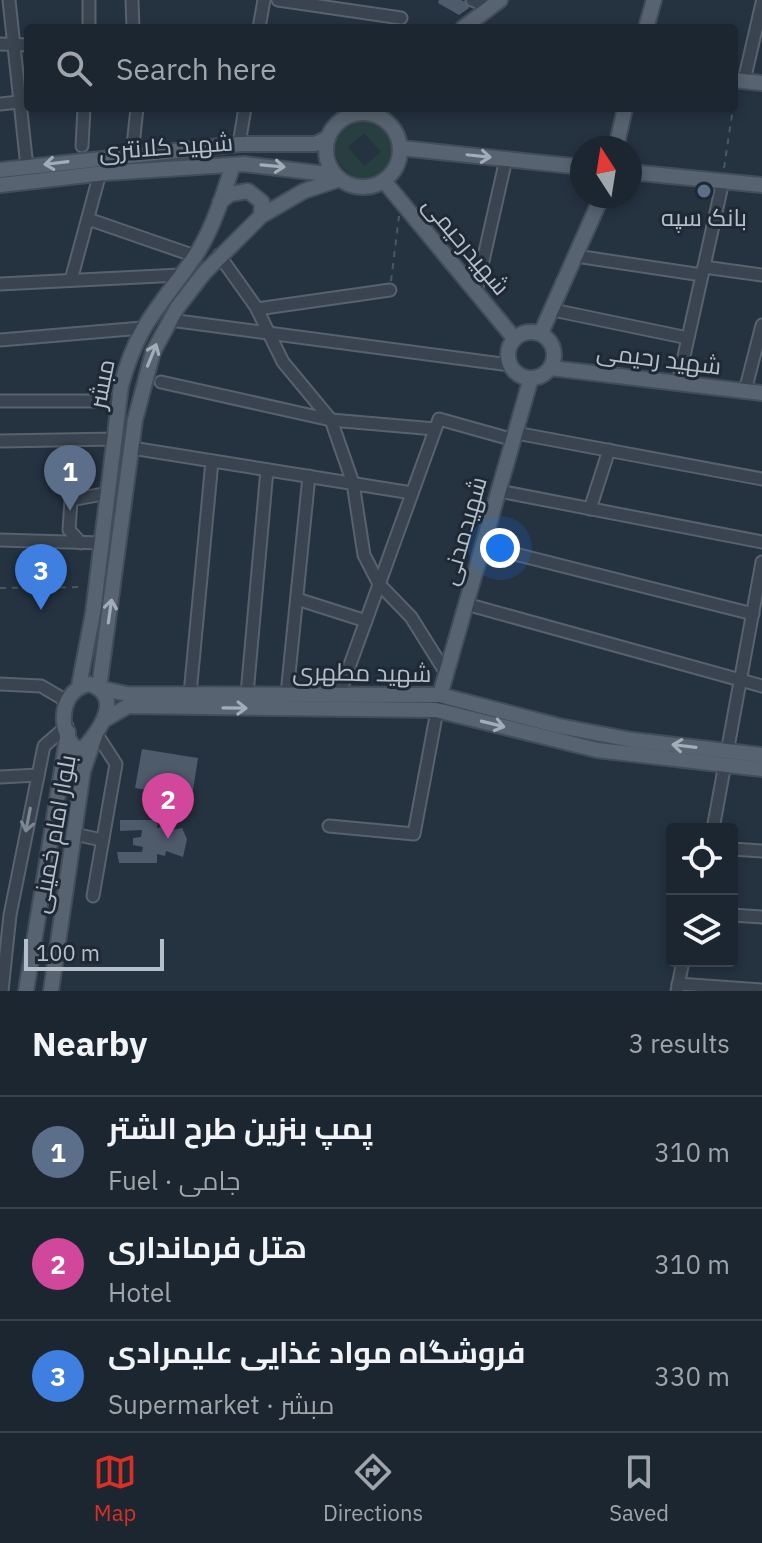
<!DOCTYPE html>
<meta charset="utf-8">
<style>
:root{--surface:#1c2630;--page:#252e38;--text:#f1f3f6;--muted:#a0a5ab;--line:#3a434c;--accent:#d93025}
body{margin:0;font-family:"IBM Plex Sans",Cairo,sans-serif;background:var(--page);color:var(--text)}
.controls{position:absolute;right:24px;bottom:24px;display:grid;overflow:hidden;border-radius:8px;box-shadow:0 4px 12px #0003}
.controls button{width:72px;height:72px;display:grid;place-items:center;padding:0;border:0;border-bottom:2px solid var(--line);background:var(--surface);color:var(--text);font:40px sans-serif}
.compass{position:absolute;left:570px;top:136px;width:72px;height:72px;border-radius:50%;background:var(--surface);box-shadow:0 4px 12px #0003;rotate:348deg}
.scale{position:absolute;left:24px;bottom:20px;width:140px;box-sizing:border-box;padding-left:8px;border:4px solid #b5bfca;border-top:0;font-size:22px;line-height:28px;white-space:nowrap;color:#b5bfca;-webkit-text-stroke:6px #1e2935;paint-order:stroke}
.you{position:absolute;left:500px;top:548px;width:28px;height:28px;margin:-20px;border:6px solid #fff;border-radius:50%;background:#1a73e8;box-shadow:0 0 0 12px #1a73e833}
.badge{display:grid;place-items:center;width:52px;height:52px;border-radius:50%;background:var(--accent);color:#fff;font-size:26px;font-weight:700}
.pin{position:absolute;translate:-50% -66px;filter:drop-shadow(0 2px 4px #0008)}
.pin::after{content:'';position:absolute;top:42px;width:28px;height:24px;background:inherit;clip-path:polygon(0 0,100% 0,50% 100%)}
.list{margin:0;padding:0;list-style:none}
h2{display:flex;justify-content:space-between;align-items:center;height:104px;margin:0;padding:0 32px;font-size:34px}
h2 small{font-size:26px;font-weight:400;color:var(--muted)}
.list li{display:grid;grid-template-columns:52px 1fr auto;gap:24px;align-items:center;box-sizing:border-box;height:112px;padding:0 32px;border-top:2px solid var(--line)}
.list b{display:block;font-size:30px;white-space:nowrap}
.list p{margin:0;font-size:26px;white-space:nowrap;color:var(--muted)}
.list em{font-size:26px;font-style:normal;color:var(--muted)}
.icon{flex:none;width:44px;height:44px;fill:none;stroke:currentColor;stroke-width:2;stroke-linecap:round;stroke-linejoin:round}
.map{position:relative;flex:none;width:762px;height:991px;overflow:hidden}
.search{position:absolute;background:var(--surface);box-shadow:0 4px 12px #0003;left:24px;right:24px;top:24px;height:88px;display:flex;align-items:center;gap:20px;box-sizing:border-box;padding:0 28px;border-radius:8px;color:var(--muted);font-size:30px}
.sheet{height:440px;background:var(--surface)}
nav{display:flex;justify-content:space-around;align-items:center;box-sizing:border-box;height:112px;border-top:2px solid var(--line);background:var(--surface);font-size:22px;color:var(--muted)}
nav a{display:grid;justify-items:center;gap:4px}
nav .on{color:var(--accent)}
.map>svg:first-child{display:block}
</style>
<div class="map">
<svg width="762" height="991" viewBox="0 0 762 991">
<rect width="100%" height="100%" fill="#253240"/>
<path fill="#273f41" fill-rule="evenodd" d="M 365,120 C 384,124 400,141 390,161 C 364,218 294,128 365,120 ZM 364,133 L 381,152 L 364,166 L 348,147 Z"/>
<g fill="#4e5b6b">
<polygon points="439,0 461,0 468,3 469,8 459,15 438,3"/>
<polygon points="142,749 198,758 192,797 135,788"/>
<polygon points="120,820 158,820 157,828 166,826 167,831 182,828 187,839 183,857 166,851 165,856 157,854 157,863 119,863 117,852 142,852 143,847 133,845 133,838 141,837 142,830 120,831"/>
</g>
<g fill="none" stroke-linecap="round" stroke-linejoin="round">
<defs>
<g id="minor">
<polyline points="9,0 27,167"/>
<polyline points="132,0 133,28"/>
<polyline points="278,0 401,18"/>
<polyline points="472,0 490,8"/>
<polyline points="89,28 89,0"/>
<polyline points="259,28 264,0"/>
<polyline points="0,44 28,45"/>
<polyline points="744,81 762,3"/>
<polyline points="0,104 28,101"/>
<polyline points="239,144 245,108"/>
<polyline points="82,146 84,108"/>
<polyline points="132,155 137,108"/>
<polyline points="88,219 195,256"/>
<polyline points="219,255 256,307 283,362 331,420 353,483 364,555 379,584 411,617 446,673"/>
<polyline points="576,256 702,275"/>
<polyline points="704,267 762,275"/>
<polyline points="71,280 100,173"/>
<polyline points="0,284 180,275"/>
<polyline points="476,292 506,159"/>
<polyline points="257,309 390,290"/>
<polyline points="553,310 688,338"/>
<polyline points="170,320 510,365"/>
<polyline points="0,340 142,328"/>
<polyline points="161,382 331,420 435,429"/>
<polyline points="678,383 723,181"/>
<polyline points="745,391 762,325"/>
<polyline points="0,401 120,401"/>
<polyline points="516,433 762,479"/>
<polyline points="0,441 115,439"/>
<polyline points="132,448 412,493"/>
<polyline points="499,491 762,542"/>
<polyline points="590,509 609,450"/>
<polyline points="0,540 102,543"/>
<polyline points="81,543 69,530 71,500 108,493"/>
<polyline points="483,546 753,614"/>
<polyline points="297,599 366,621"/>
<polyline points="466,604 762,686"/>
<polyline points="0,684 41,686 65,700"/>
<polyline points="190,694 212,461"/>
<polyline points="247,694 267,470"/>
<polyline points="287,694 309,476"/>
<polyline points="339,695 439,419 514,440"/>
<polyline points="0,777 38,775"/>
<polyline points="329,826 414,834 440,695"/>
<polyline points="713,829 762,562"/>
<polyline points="74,834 102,840"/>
<polyline points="732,849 762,851"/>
<polyline points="93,896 116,764 96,733"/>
<polyline points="732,915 762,917"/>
<polyline points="678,984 762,990"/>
<polyline points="2,991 10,915 44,746 67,726"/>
<polyline points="677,991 683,961"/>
</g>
<g id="major">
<polyline points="463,28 500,0"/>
<polyline points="646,28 654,0"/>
<polyline points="734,80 762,83"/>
<circle cx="363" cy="150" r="37"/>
<polyline points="401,148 582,167"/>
<polyline points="616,148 625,108"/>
<polyline points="0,170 239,144 315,144 328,138"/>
<polyline points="630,172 762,185"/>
<polyline points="340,179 304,191 261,216 204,273 177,308 153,352 135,420 99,688 127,694 440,695 559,726 632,740 762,755"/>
<polyline points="384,181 514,338"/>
<polyline points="0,185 105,173 244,164 335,175"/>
<polyline points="220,202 230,194 248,191 262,202 261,216"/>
<circle cx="531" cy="355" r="23"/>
<polyline points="541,333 602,196"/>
<polyline points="551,368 762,393"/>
<path d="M 90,684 C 123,697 101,728 85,747 L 76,749 C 57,730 59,690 90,684 Z"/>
<path d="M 79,686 L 93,613 L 121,386 C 137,326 157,310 191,262 C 212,233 222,198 233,165"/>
<polyline points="440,695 531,378"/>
<polyline points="104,720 128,706 436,710 597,750 762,769"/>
<polyline points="26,991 68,732"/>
<polyline points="51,991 83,771 96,733"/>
</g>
</defs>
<use href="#minor" stroke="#57626d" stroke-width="15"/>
<use href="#major" stroke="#424d59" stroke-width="18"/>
<g stroke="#455c5e" stroke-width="2" stroke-dasharray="6 6" stroke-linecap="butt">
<polyline points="724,168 733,108"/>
<polyline points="391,281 399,216"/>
<polyline points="0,588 83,587"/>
</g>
<use href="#minor" stroke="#394450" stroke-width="11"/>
<use href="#major" stroke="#576370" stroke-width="14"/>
</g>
<defs><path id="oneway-shaft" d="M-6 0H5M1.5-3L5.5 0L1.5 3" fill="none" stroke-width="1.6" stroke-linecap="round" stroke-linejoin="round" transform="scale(2)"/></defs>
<g stroke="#a2adb8">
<use href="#oneway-shaft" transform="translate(479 156) rotate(6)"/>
<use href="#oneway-shaft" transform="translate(56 163) rotate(173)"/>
<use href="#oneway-shaft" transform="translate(273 166) rotate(5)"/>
<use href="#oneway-shaft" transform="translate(152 355) rotate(-68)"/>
<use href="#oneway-shaft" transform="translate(110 611) rotate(-82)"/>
<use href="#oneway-shaft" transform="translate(235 708) rotate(1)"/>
<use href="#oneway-shaft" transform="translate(493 724) rotate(14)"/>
<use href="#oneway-shaft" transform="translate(684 746) rotate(-173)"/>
</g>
<use stroke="#7d8893" href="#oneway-shaft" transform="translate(28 820) rotate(101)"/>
<circle fill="#5c6f8a" stroke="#1e2935" stroke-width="3" cx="704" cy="191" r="8"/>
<g text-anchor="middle" stroke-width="6" stroke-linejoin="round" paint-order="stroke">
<g font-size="24" fill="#b5bfca" stroke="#1e2935">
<text transform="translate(166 147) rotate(-4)" y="8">شهید کلانتری</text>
<text transform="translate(466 246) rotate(50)" y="8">شهیدرحیمی</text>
<text transform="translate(659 359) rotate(7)" y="8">شهید رحیمی</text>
<text transform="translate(102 384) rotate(-79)" y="8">مبشر</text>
<text transform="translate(464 531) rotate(-74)" y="8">شهیدمدنی</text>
<text transform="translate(362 673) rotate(1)" y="8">شهید مطهری</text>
<text transform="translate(54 834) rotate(-80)" y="8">بلوار امام خمینی</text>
</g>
<g font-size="24" fill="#b5bfca" stroke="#1e2935">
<text x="704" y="226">بانک سپه</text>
</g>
</g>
</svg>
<div class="controls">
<button><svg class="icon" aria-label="locate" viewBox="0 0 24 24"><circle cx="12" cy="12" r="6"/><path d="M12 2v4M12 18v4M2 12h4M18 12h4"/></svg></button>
<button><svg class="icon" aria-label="layers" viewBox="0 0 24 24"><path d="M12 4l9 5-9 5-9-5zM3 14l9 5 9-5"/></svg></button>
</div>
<svg class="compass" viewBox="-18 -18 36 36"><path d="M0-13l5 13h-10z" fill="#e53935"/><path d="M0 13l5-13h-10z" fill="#a0a5ab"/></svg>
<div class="scale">100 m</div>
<div class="you"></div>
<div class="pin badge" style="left:70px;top:511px;background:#5c6f8a">1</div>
<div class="pin badge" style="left:168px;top:839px;background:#d1479c">2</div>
<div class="pin badge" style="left:41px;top:610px;background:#3f7fe0">3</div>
<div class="search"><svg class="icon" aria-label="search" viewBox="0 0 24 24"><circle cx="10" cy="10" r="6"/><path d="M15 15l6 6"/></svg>Search here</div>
</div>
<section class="sheet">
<h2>Nearby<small>3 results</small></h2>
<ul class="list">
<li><span class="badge" style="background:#5c6f8a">1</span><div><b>پمپ بنزین طرح الشتر</b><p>Fuel · جامی</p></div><em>310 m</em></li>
<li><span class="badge" style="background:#d1479c">2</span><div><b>هتل فرمانداری</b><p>Hotel</p></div><em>310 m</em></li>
<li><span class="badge" style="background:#3f7fe0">3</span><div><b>فروشگاه مواد غذایی علیمرادی</b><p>Supermarket · مبشر</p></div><em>330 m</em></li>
</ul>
</section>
<nav>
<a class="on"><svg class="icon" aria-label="map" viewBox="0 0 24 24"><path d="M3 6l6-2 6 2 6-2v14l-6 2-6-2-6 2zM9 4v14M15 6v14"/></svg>Map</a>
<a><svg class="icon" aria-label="directions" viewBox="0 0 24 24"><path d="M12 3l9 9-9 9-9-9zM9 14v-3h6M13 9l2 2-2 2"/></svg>Directions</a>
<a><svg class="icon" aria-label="saved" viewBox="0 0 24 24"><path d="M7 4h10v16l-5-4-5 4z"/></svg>Saved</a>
</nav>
